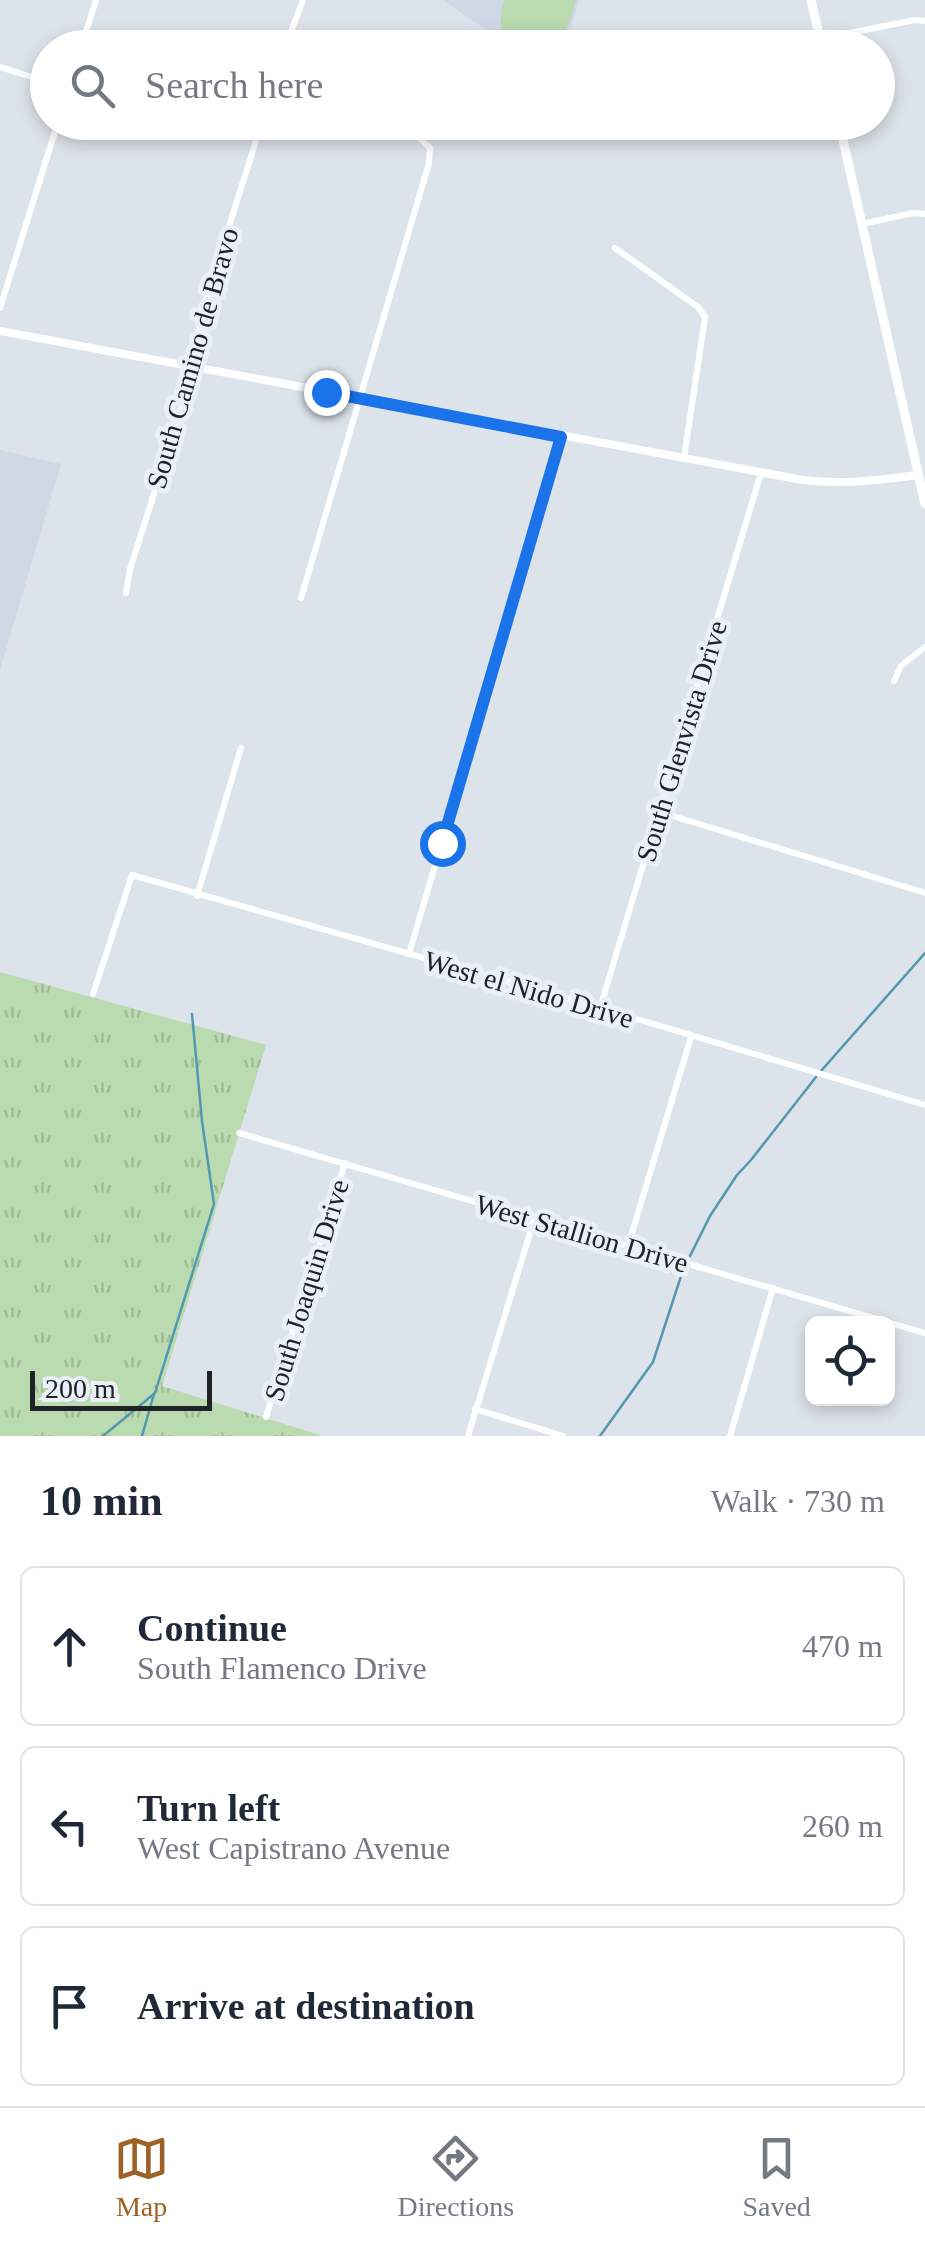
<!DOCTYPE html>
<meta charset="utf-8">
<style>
:root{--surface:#fff;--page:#f6f6f7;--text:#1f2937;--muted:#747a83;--line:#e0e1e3;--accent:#9e6125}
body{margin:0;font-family:Georgia,serif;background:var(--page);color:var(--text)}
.controls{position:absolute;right:30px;bottom:30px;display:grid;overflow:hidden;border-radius:15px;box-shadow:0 5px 15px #0003}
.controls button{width:90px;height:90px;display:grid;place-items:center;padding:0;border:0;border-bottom:2px solid var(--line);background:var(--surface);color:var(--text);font:50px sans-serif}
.scale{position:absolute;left:30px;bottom:25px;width:182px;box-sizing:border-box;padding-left:10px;border:5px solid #212225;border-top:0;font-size:28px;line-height:35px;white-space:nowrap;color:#212225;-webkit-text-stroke:8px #eaf0f8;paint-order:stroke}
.stop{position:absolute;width:30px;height:30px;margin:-22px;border:8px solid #1a73e8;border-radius:50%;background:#fff}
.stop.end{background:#1a73e8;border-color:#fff;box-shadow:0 2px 10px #0008}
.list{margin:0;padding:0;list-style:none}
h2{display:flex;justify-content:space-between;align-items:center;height:130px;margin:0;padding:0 40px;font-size:42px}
h2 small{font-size:32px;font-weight:400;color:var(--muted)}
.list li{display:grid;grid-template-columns:65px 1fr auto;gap:30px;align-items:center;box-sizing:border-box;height:160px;margin:0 20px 20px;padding:0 20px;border:2px solid var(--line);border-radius:15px}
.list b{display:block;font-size:38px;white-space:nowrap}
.list p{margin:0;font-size:32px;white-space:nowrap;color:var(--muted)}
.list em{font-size:32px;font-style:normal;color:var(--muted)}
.icon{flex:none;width:55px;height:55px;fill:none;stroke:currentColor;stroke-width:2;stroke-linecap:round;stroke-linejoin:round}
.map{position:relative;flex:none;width:925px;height:1436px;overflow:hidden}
.search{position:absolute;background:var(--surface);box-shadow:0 5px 15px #0003;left:30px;right:30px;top:30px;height:110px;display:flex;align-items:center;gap:25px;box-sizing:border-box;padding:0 35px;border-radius:55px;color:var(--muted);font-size:38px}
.sheet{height:670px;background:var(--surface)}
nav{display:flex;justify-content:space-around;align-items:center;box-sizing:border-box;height:140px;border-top:2px solid var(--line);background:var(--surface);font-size:28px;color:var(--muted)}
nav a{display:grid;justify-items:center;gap:5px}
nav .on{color:var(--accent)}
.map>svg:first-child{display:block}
</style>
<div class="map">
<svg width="925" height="1436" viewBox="0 0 925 1436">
<defs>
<pattern id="grass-tufts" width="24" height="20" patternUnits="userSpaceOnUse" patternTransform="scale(2.5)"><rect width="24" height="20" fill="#badbaf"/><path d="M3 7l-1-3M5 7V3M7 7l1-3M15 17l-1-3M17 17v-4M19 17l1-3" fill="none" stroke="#a0bc96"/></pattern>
</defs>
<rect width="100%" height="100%" fill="#dde3ea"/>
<g fill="#cfd8e7">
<polygon points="443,0 579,0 565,48 511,47"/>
<polygon points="0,450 61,464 0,670"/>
</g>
<polygon fill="url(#grass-tufts)" points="0,972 266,1045 162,1386 323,1436 0,1436"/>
<path fill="#badbaf" d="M 504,0 L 576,0 C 572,13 569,28 561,38 C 555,46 549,48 539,48 C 507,48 494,32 504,0 Z"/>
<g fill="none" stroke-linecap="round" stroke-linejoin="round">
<g stroke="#5298b0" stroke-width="2.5">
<polyline points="821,1071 925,953"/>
<polyline points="103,1436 155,1393 214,1204 202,1121 192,1014"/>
<polyline points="142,1436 154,1394"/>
<polyline points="600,1436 653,1362 683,1270 710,1216 737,1175 751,1160 816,1077"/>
</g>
<g stroke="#fff" stroke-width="6">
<polyline points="81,48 96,0"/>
<polyline points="285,48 303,0"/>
<polyline points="774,48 915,20 925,21"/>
<polyline points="0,67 48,82"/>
<polyline points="862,224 913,213 925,214"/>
<polyline points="615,248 698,307 705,317 684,458"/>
<polyline points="0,308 58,122"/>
<polyline points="126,593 130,569 189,384 190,367 211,283 262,122"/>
<polyline points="301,598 429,163 430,148 402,122"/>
<polyline points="894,681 901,666 925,647"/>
<polyline points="660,812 925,893"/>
<polyline points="197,896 241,748"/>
<polyline points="409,954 561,437"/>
<polyline points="93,994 132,875 600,1008 925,1105"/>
<polyline points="600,1008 761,473"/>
<polyline points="239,1133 925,1333"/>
<polyline points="628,1246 691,1037"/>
<polyline points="475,1409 563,1436"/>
<polyline points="266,1417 345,1163"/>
<polyline points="468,1436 534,1220"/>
<polyline points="730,1436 773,1288"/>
</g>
<path stroke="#fff" stroke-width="8" d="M 0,331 L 803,480 C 842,485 879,480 919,475"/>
<g stroke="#fff" stroke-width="9">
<polyline points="811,0 822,48"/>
<polyline points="839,122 925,504"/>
</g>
</g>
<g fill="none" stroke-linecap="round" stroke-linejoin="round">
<polyline stroke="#1a73e8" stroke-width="12" points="326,392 561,437 442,843"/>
</g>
<g text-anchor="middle" stroke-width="10" stroke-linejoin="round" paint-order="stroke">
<g font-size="28" fill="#212225" stroke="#eaf0f8">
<text transform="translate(192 358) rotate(-74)" y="10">South Camino de Bravo</text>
<text transform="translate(681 741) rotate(-73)" y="10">South Glenvista Drive</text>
<text transform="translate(529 989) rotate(16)" y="10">West el Nido Drive</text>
<text transform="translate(582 1233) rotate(16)" y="10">West Stallion Drive</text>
<text transform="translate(306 1290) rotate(-73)" y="10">South Joaquin Drive</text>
</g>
</g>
</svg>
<div class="controls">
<button><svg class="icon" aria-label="locate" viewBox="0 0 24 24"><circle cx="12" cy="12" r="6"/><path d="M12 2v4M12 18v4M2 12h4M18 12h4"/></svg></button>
</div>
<div class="scale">200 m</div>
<div class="stop" style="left:442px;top:843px"></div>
<div class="stop end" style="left:326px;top:392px"></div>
<div class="search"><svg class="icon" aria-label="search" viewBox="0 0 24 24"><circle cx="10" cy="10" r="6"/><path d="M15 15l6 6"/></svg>Search here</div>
</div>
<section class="sheet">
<h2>10 min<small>Walk · 730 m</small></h2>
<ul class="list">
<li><svg class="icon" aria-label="ahead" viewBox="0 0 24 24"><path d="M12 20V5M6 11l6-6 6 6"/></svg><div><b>Continue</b><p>South Flamenco Drive</p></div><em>470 m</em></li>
<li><svg class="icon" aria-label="left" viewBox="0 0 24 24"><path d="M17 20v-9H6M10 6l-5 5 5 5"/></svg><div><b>Turn left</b><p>West Capistrano Avenue</p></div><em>260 m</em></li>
<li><svg class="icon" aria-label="arrive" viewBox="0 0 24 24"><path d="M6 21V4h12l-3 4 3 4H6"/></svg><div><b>Arrive at destination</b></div></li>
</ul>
</section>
<nav>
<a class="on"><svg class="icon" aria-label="map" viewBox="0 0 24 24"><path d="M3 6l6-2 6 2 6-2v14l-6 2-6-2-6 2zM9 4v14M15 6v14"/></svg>Map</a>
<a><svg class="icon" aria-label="directions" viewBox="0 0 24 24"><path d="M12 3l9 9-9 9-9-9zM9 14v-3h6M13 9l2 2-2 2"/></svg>Directions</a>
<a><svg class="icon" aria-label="saved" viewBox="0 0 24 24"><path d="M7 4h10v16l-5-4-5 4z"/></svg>Saved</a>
</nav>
